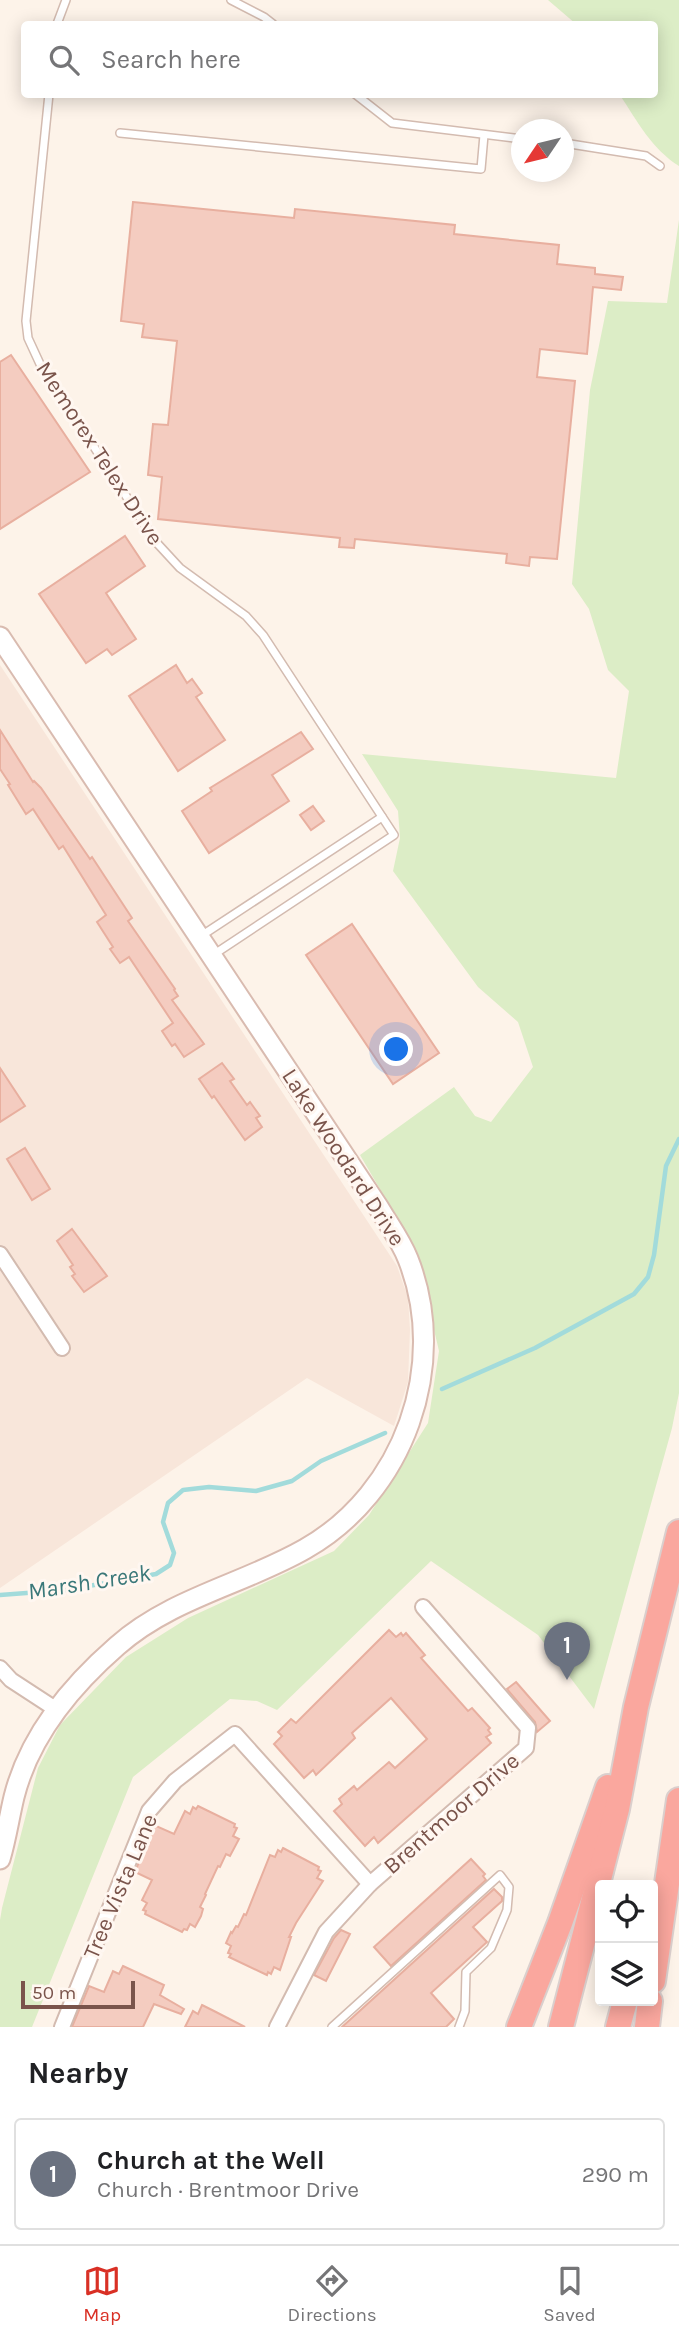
<!DOCTYPE html>
<meta charset="utf-8">
<style>
:root{--surface:#fff;--page:#f2f2f2;--text:#202124;--muted:#757577;--line:#e0e0e0;--accent:#d93025}
body{margin:0;font-family:Karla,sans-serif;background:var(--page);color:var(--text)}
.controls{position:absolute;right:21px;bottom:21px;display:grid;overflow:hidden;border-radius:7px;box-shadow:0 4px 18px #0003}
.controls button{width:63px;height:63px;display:grid;place-items:center;padding:0;border:0;border-bottom:2px solid var(--line);background:var(--surface);color:var(--text);font:35px sans-serif}
.compass{position:absolute;left:511px;top:119px;width:63px;height:63px;border-radius:50%;background:var(--surface);box-shadow:0 4px 18px #0003;rotate:235deg}
.scale{position:absolute;left:21px;bottom:18px;width:114px;box-sizing:border-box;padding-left:7px;border:4px solid #7a544b;border-top:0;font-size:19px;line-height:24px;white-space:nowrap;color:#7a544b;-webkit-text-stroke:5px #fff7f1;paint-order:stroke}
.you{position:absolute;left:397px;top:1050px;width:24px;height:24px;margin:-18px;border:5px solid #fff;border-radius:50%;background:#1a73e8;box-shadow:0 0 0 10px #1a73e833}
.badge{display:grid;place-items:center;width:46px;height:46px;border-radius:50%;background:var(--accent);color:#fff;font-size:23px;font-weight:700}
.pin{position:absolute;translate:-50% -58px;filter:drop-shadow(0 2px 4px #0008)}
.pin::after{content:'';position:absolute;top:37px;width:24px;height:21px;background:inherit;clip-path:polygon(0 0,100% 0,50% 100%)}
.list{margin:0;padding:0;list-style:none}
h2{display:flex;justify-content:space-between;align-items:center;height:91px;margin:0;padding:0 28px;font-size:30px}
h2 small{font-size:23px;font-weight:400;color:var(--muted)}
.list li{display:grid;grid-template-columns:46px 1fr auto;gap:21px;align-items:center;box-sizing:border-box;height:112px;margin:0 14px 14px;padding:0 14px;border:2px solid var(--line);border-radius:7px}
.list b{display:block;font-size:26px;white-space:nowrap}
.list p{margin:0;font-size:23px;white-space:nowrap;color:var(--muted)}
.list em{font-size:23px;font-style:normal;color:var(--muted)}
.icon{flex:none;width:38px;height:38px;fill:none;stroke:currentColor;stroke-width:2;stroke-linecap:round;stroke-linejoin:round}
.map{position:relative;flex:none;width:679px;height:2027px;overflow:hidden}
.search{position:absolute;background:var(--surface);box-shadow:0 4px 18px #0003;left:21px;right:21px;top:21px;height:77px;display:flex;align-items:center;gap:18px;box-sizing:border-box;padding:0 24px;border-radius:7px;color:var(--muted);font-size:26px}
.sheet{height:217px;background:var(--surface)}
nav{display:flex;justify-content:space-around;align-items:center;box-sizing:border-box;height:98px;border-top:2px solid var(--line);background:var(--surface);font-size:19px;color:var(--muted)}
nav a{display:grid;justify-items:center;gap:4px}
nav .on{color:var(--accent)}
.map>svg:first-child{display:block}
</style>
<div class="map">
<svg width="679" height="2027" viewBox="0 0 679 2027">
<rect width="100%" height="100%" fill="#fdf3e9"/>
<polygon fill="#f8e6da" points="0,665 397,1266 408,1298 410,1330 408,1382 394,1426 307,1378 0,1588"/>
<g fill="#dcedc6">
<path d="M 548,0 L 679,0 L 679,166 C 652,149 637,121 620,95 L 654,94 L 654,24 L 576,24 Z"/>
<polygon points="679,220 679,1393 672,1428 594,1709 538,1635 431,1561 277,1710 257,1701 230,1699 133,1777 32,2027 0,2027 0,1920 2,1908 38,1768 60,1725 126,1657 188,1618 334,1551 369,1515 428,1423 439,1351 415,1249 360,1155 454,1087 475,1116 491,1122 533,1067 518,1022 478,987 393,871 400,838 398,811 362,754 616,778 629,691 608,670 589,609 572,584 590,390 608,301 667,303"/>
</g>
<g fill="none" stroke-linecap="round" stroke-linejoin="round">
<g stroke="#a2dbdb" stroke-width="4.5">
<polyline points="442,1389 535,1348 634,1294 648,1277 654,1255 666,1166 679,1139"/>
<polyline points="0,1595 66,1590 156,1574 170,1565 174,1553 163,1522 168,1503 183,1490 209,1487 256,1491 292,1481 321,1461 385,1433"/>
</g>
</g>
<g fill="#f4ccc0" stroke="#e8af9f" stroke-width="2">
<polygon points="133,202 294,218 295,209 455,225 454,234 559,245 557,264 595,268 595,274 623,277 621,290 593,287 587,354 540,349 537,377 575,381 557,559 530,557 529,566 506,563 507,554 355,539 354,548 339,547 340,538 158,519 162,477 148,475 153,424 168,425 177,341 142,337 144,324 121,321"/>
<polygon points="11,355 90,472 0,529 0,362"/>
<polygon points="125,536 145,566 106,593 136,639 112,655 107,649 86,663 39,594"/>
<polygon points="176,665 187,683 192,679 202,693 196,697 225,740 178,771 129,696"/>
<polygon points="0,730 33,782 34,781 41,788 90,859 92,857 132,918 128,921 175,989 174,990 178,996 172,1000 204,1044 184,1057 175,1044 172,1046 162,1031 173,1023 129,957 120,963 110,949 113,947 97,922 106,915 63,846 59,849 33,809 26,814 8,785 10,784 0,769"/>
<polygon points="301,732 313,749 272,775 289,801 209,853 182,811 212,791 210,788"/>
<polygon points="313,806 324,821 311,830 300,815"/>
<polygon points="352,924 439,1053 393,1084 306,955"/>
<polygon points="222,1063 234,1079 230,1081 247,1105 250,1102 260,1116 256,1118 262,1127 245,1140 214,1096 212,1098 199,1079"/>
<polygon points="0,1068 25,1106 0,1122"/>
<polygon points="25,1148 50,1189 32,1200 7,1159"/>
<polygon points="72,1229 107,1276 84,1292 72,1276 75,1274 70,1267 73,1265 57,1241"/>
<polygon points="389,1630 396,1637 401,1633 403,1636 406,1633 425,1655 421,1658 468,1711 472,1708 490,1728 488,1730 491,1734 486,1737 491,1743 378,1843 374,1837 365,1846 334,1811 342,1804 339,1799 354,1786 357,1790 389,1762 395,1768 427,1739 391,1698 352,1733 355,1738 316,1775 313,1770 304,1778 274,1744 282,1736 278,1732 291,1719 296,1723"/>
<polygon points="516,1682 550,1721 537,1732 535,1722 507,1689"/>
<polygon points="198,1806 235,1824 234,1827 237,1828 233,1836 239,1839 230,1856 226,1854 220,1867 218,1866 205,1894 206,1895 200,1907 203,1909 201,1916 195,1927 190,1924 187,1930 184,1929 182,1932 145,1914 146,1911 143,1910 147,1903 142,1900 152,1880 135,1872 154,1825 174,1834 185,1811 190,1814 193,1807 196,1809"/>
<polygon points="283,1848 319,1867 318,1870 321,1871 317,1878 323,1881 296,1923 289,1937 291,1937 280,1970 274,1967 271,1974 268,1972 267,1975 229,1957 231,1954 228,1953 231,1946 226,1943 231,1932 232,1933 236,1926 238,1927 244,1914 246,1915 270,1855 275,1857 278,1850 281,1852"/>
<polygon points="471,1859 485,1874 483,1876 486,1880 391,1966 374,1947"/>
<polygon points="494,1889 502,1897 502,1901 473,1927 487,1942 431,1993 454,2019 446,2027 342,2027"/>
<polygon points="341,1930 350,1934 326,1981 314,1975 334,1938"/>
<polygon points="123,1966 164,1985 160,1995 184,2009 181,2014 154,2004 143,2027 72,2027 89,1986 104,1992 113,1971 119,1974"/>
<polygon points="202,2005 214,2011 245,2027 185,2027 193,2011 198,2014"/>
</g>
<g fill="none" stroke-linecap="round" stroke-linejoin="round">
<defs>
<g id="lane">
<polyline points="231,0 264,17 273,24"/>
<polyline points="57,24 66,0"/>
<polyline points="49,94 26,321 28,338 40,364 156,542 180,568 246,616 263,635 394,835 213,955"/>
<polyline points="355,94 392,123 522,139"/>
<polyline points="120,133 481,169 484,135"/>
<polyline points="564,143 646,156 660,166"/>
<polyline points="201,936 382,817"/>
<polyline points="332,2027 500,1875 509,1887 507,1910 491,1948 466,1972 465,2011 459,2027"/>
</g>
<g id="street">
<polyline points="0,1254 62,1348"/>
<polyline points="0,1668 11,1680 57,1710"/>
<polyline points="62,2027 149,1811 175,1781 235,1734 370,1884"/>
<polyline points="277,2027 326,1932 370,1884 526,1748 528,1728 423,1607"/>
</g>
<path id="secondary" d="M 0,637 L 379,1208 C 389,1225 401,1241 408,1259 C 450,1365 404,1493 305,1549 C 244,1584 171,1598 117,1646 C 71,1686 29,1737 14,1797 C 9,1818 6,1839 0,1859"/>
<g id="highway">
<polyline points="653,1981 679,1800"/>
<polyline points="519,2027 560,1923 608,1787"/>
<polyline points="561,2027 617,1809 636,1707 679,1532"/>
<polyline points="618,2027 625,2001"/>
<polyline points="647,2027 650,2001"/>
</g>
</defs>
<use href="#lane" stroke="#d3bbb0" stroke-width="10"/>
<use href="#street" stroke="#d3bbb0" stroke-width="18"/>
<use href="#secondary" stroke="#d9bbb0" stroke-width="23"/>
<use href="#highway" stroke="#dacfcd" stroke-width="28"/>
<use href="#lane" stroke="#fff" stroke-width="7"/>
<use href="#street" stroke="#fff" stroke-width="14"/>
<use href="#secondary" stroke="#fff" stroke-width="19"/>
<use href="#highway" stroke="#faa79e" stroke-width="24"/>
</g>
<g text-anchor="middle" stroke-width="6" stroke-linejoin="round" paint-order="stroke">
<g font-size="23" fill="#7a544b" stroke="#fff7f1">
<text transform="translate(100 453) rotate(57)" y="8">Memorex Telex Drive</text>
<text transform="translate(344 1157) rotate(57)" y="8">Lake Woodard Drive</text>
<text transform="translate(451 1813) rotate(-41)" y="8">Brentmoor Drive</text>
<text transform="translate(120 1886) rotate(-67)" y="8">Tree Vista Lane</text>
</g>
<g font-size="24" font-style="italic" fill="#3a7879" stroke="#fff7f1">
<text transform="translate(89 1582) rotate(-9)" y="8">Marsh Creek</text>
</g>
</g>
</svg>
<div class="controls">
<button><svg class="icon" aria-label="locate" viewBox="0 0 24 24"><circle cx="12" cy="12" r="6"/><path d="M12 2v4M12 18v4M2 12h4M18 12h4"/></svg></button>
<button><svg class="icon" aria-label="layers" viewBox="0 0 24 24"><path d="M12 4l9 5-9 5-9-5zM3 14l9 5 9-5"/></svg></button>
</div>
<svg class="compass" viewBox="-18 -18 36 36"><path d="M0-13l5 13h-10z" fill="#e53935"/><path d="M0 13l5-13h-10z" fill="#757577"/></svg>
<div class="scale">50 m</div>
<div class="you"></div>
<div class="pin badge" style="left:567px;top:1680px;background:#6b7280">1</div>
<div class="search"><svg class="icon" aria-label="search" viewBox="0 0 24 24"><circle cx="10" cy="10" r="6"/><path d="M15 15l6 6"/></svg>Search here</div>
</div>
<section class="sheet">
<h2>Nearby<small></small></h2>
<ul class="list">
<li><span class="badge" style="background:#6b7280">1</span><div><b>Church at the Well</b><p>Church · Brentmoor Drive</p></div><em>290 m</em></li>
</ul>
</section>
<nav>
<a class="on"><svg class="icon" aria-label="map" viewBox="0 0 24 24"><path d="M3 6l6-2 6 2 6-2v14l-6 2-6-2-6 2zM9 4v14M15 6v14"/></svg>Map</a>
<a><svg class="icon" aria-label="directions" viewBox="0 0 24 24"><path d="M12 3l9 9-9 9-9-9zM9 14v-3h6M13 9l2 2-2 2"/></svg>Directions</a>
<a><svg class="icon" aria-label="saved" viewBox="0 0 24 24"><path d="M7 4h10v16l-5-4-5 4z"/></svg>Saved</a>
</nav>
